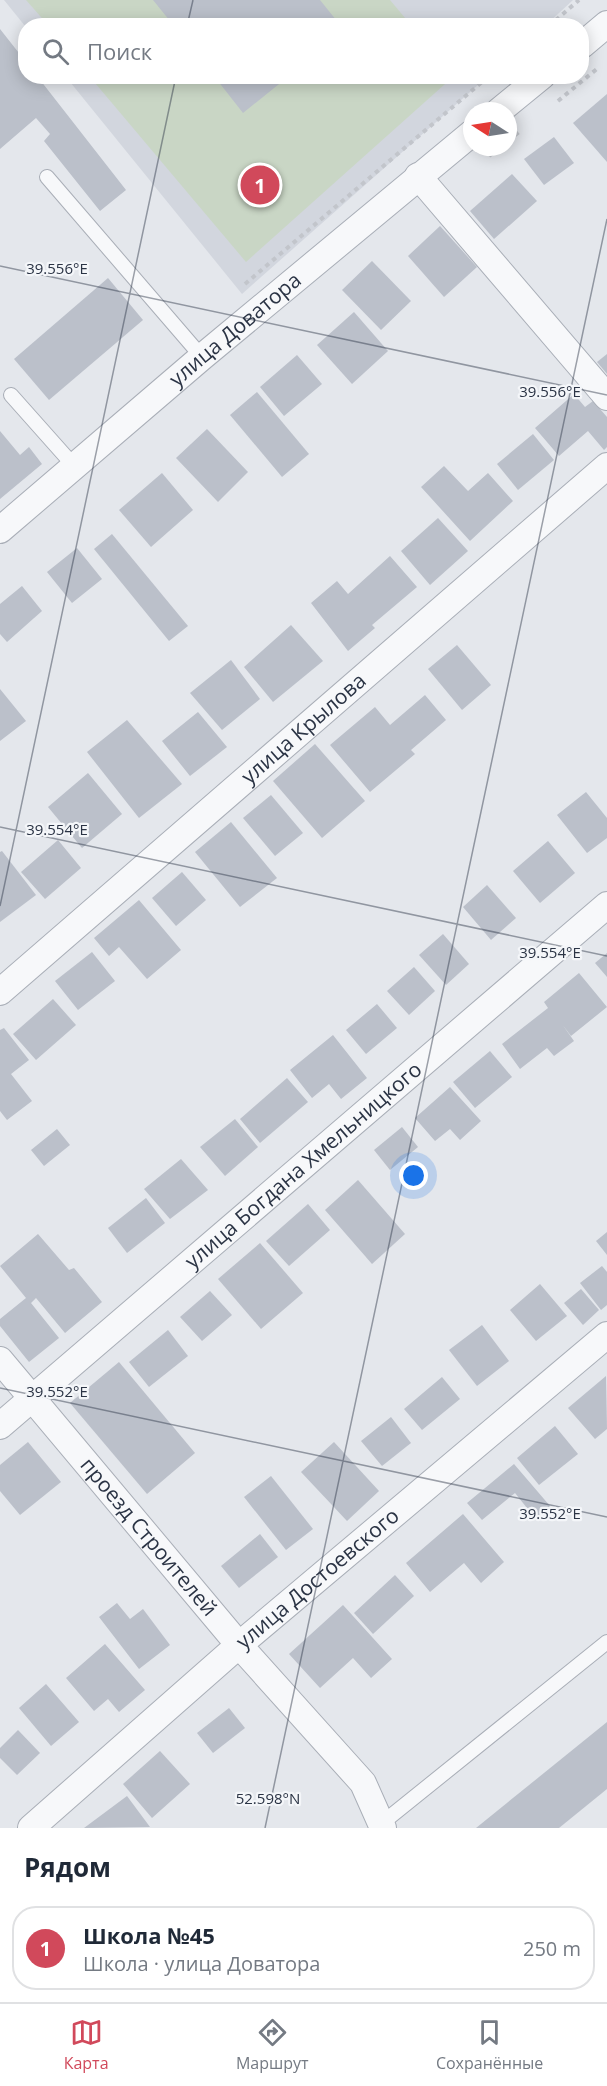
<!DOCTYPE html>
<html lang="ru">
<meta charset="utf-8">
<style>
:root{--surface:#fff;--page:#f6f6f7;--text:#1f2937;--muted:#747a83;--line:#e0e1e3;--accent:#d1495b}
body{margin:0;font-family:"Open Sans",sans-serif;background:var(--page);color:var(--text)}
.compass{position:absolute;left:463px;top:102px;width:54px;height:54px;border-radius:50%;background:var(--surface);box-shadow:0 3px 15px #0003;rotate:282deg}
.you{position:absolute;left:414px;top:1176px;width:21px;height:21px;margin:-15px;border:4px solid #fff;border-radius:50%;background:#1a73e8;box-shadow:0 0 0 9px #1a73e833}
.badge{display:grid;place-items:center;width:39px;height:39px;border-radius:50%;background:var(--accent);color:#fff;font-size:20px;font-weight:700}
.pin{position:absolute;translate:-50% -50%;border:3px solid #fff;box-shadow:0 2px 6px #0006}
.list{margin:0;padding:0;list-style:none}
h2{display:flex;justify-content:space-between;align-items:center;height:78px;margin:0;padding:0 24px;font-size:26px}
h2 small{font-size:20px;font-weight:400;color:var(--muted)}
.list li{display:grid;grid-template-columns:39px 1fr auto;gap:18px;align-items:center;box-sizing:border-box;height:84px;margin:0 12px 12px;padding:0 12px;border:2px solid var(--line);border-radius:24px}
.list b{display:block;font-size:22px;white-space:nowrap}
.list p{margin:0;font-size:20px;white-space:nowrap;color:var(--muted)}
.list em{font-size:20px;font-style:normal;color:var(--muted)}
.icon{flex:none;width:33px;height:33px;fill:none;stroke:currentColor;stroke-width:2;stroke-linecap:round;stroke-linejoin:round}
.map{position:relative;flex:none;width:607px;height:1828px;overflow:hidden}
.search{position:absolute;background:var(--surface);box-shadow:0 3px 15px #0003;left:18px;right:18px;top:18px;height:66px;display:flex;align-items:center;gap:15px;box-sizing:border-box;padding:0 21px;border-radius:24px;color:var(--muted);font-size:22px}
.sheet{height:174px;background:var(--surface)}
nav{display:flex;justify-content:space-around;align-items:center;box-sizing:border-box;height:84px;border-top:2px solid var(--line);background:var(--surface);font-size:16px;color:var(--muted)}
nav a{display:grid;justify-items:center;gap:3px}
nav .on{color:var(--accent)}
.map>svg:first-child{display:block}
</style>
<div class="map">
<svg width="607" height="1828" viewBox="0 0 607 1828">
<rect width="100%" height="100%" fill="#e4e7ec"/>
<g fill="#d2d6de">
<polygon points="4,0 573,0 545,26 25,26"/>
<polygon points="66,77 487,77 242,294"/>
</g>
<g fill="#c9d6c5">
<polygon points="26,0 390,0 411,25 48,25"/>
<polygon points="454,76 246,262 90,77"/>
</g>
<g fill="#bbc0ca">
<polygon points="153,0 320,0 341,26 174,26"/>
<polygon points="0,29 26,62 26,76 37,76 126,190 100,211 44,141 50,134 36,118 0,149"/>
<polygon points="214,76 289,76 243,113"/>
<polygon points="607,94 607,162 573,123"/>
<polygon points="554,137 574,163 544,185 524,159"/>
<polygon points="512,174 537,201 494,239 470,211"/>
<polygon points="440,226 477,267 444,297 408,256"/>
<polygon points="372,261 411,301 381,330 342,290"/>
<polygon points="108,278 143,320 49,400 14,359"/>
<polygon points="354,312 388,351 352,384 317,345"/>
<polygon points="607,354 607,374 597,362"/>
<polygon points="297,355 322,384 284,416 260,387"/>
<polygon points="257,392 309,454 282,477 230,415"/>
<polygon points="574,394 585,407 593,401 607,417 607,447 604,450 588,431 559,456 535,428"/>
<polygon points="207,429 248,472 218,502 176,458"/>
<polygon points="0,431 20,455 29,447 42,464 0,499"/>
<polygon points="533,434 554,460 518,490 497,464"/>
<polygon points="444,466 468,491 488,473 513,501 470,541 421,487"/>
<polygon points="162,473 193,510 151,547 119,510"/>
<polygon points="438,518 468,551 430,585 401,551"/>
<polygon points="112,534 188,626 169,641 94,549"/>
<polygon points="77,548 102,579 72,603 47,572"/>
<polygon points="390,556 417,587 372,625 375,628 348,651 311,603 337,581 348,594"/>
<polygon points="22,586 42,611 7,642 0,634 0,604"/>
<polygon points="291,625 323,661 273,702 244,667"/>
<polygon points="457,645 491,685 462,710 428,669"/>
<polygon points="231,660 260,699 222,730 190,693"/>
<polygon points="0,689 26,721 0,741"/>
<polygon points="425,695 446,720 411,750 415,754 370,792 330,745 375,707 390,725"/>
<polygon points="198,712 227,747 190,776 162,741"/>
<polygon points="127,720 182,784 139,818 87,752"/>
<polygon points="315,744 365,801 322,838 273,781"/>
<polygon points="88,773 122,814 82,848 48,807"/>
<polygon points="586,792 607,818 607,838 587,853 557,815"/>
<polygon points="271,795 303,833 275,856 243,818"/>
<polygon points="231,822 277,878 240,907 195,852"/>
<polygon points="58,840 81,868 45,899 21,872"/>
<polygon points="548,841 575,873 540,903 513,871"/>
<polygon points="2,851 36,895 0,922 0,852"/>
<polygon points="182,872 206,900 176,926 152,898"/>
<polygon points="487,885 516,918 491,940 463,907"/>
<polygon points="139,900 181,950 147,979 119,947 109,956 94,938"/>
<polygon points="443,934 469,964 446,985 419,955"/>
<polygon points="92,952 115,981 78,1010 55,981"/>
<polygon points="607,953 607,977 595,963"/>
<polygon points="414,967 435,991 409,1015 387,991"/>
<polygon points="579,973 607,1007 571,1036 562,1024 574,1041 554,1056 547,1048 520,1069 502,1044 548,1008 544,1002"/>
<polygon points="53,999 76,1025 36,1060 13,1034"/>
<polygon points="377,1004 397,1028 366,1054 346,1030"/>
<polygon points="4,1028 29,1060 11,1074 32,1101 7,1120 0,1111 0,1030"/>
<polygon points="333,1035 367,1078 341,1099 329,1084 312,1098 290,1070"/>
<polygon points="490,1051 512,1077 475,1108 453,1082"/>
<polygon points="287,1078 308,1102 260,1143 240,1119"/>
<polygon points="450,1087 481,1121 460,1140 450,1129 435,1141 415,1118"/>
<polygon points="235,1119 258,1147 225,1176 200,1147"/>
<polygon points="402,1127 418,1147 390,1170 374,1150"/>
<polygon points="57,1129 70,1145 44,1166 31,1150"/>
<polygon points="181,1159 208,1190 170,1219 144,1189"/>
<polygon points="358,1180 405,1234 372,1264 325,1210"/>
<polygon points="146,1198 165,1223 127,1253 108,1228"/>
<polygon points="308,1204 330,1230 289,1266 266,1241"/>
<polygon points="607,1232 607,1255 596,1241"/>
<polygon points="38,1234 69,1270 74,1268 102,1302 65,1333 36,1298 31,1303 59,1338 29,1362 0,1326 0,1319 26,1298 0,1266"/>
<polygon points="260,1243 303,1293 261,1329 218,1279"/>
<polygon points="602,1266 607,1272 607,1305 601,1310 580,1283"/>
<polygon points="540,1284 567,1316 536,1341 510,1310"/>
<polygon points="581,1289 599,1310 583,1325 564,1303"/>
<polygon points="210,1291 232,1315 202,1341 180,1317"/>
<polygon points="482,1325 509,1361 477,1386 449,1350"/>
<polygon points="168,1330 188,1356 149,1387 129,1362"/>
<polygon points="119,1362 195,1453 147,1494 70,1403"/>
<polygon points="606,1376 607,1429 595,1439 568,1408"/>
<polygon points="442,1377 460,1399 422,1430 404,1409"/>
<polygon points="391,1417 411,1443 382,1466 361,1441"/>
<polygon points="555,1426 578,1454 539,1485 517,1458"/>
<polygon points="28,1442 61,1482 20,1515 0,1491 0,1465"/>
<polygon points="334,1442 379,1491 347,1521 301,1472"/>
<polygon points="514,1464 550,1506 535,1518 515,1493 482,1520 467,1503"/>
<polygon points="271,1476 313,1529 286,1550 244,1497"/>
<polygon points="463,1514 504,1562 481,1583 464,1563 430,1592 406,1563"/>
<polygon points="260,1534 278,1557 239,1588 221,1566"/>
<polygon points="395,1575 414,1596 373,1634 354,1613"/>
<polygon points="117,1603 130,1619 143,1609 170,1645 139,1669 99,1617"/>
<polygon points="343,1605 392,1659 371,1678 353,1658 320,1688 289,1654"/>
<polygon points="105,1644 145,1690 119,1712 108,1699 94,1711 66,1678"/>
<polygon points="46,1684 79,1722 51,1746 19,1708"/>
<polygon points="229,1708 245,1728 213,1753 197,1733"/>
<polygon points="607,1722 607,1789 559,1828 476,1828"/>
<polygon points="18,1730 40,1753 17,1775 0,1758 0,1748"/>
<polygon points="160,1751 190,1784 152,1818 123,1784"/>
<polygon points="127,1796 150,1827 84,1828"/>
</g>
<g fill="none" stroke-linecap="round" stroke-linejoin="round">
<defs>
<g id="lane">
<polyline points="47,177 202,357"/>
<polyline points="11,395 75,467"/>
<polyline points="381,1824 607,1642"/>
</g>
<g id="street">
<polyline points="582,45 607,24"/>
<polyline points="499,111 542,76"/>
<polyline points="418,176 607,397"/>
<path id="s1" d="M 0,530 L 202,357 L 472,133"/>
<path id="s2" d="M 0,992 L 607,466"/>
<path id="s3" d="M 0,1360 L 239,1645 L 363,1783 L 383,1828"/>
<path id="s4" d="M 0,1426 L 607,905"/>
<path id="s5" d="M 31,1828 L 239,1645 L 607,1335"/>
</g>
</defs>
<use href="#lane" stroke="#a9aeb7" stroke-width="16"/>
<use href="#street" stroke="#a9aeb7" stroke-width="28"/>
<g stroke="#c2c5cb" stroke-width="4" stroke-dasharray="4.5 4.5" stroke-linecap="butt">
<polyline points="549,26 579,0"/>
<polyline points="558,101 598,68"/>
<polyline points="508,141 519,132"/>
<polyline points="489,156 500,147"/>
<polyline points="245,284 489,76"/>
</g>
<use href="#lane" stroke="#f7f8fa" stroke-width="14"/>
<use href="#street" stroke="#f7f8fa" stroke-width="26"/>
</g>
<path fill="none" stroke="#2b3445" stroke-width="1.5" stroke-opacity="0.45" d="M 187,26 L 193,0M 0,266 L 607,395M 0,827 L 607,956M 0,906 L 176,76M 0,1388 L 607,1517M 265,1828 L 607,219"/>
<g text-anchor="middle" stroke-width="4.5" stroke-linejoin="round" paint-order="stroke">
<g font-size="21" fill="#2b3445" stroke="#f4f6f9">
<text dy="7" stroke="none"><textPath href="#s1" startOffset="309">улица Доватора</textPath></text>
<text dy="7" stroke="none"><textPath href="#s2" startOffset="402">улица Крылова</textPath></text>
<text dy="7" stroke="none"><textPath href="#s4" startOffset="400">улица Богдана Хмельницкого</textPath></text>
<text dy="7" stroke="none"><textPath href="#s3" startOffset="231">проезд Строителей</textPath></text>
<text dy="7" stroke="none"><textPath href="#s5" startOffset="380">улица Достоевского</textPath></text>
</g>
</g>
<g font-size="15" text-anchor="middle" fill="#2b3445" stroke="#f4f6f9" stroke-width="4.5" stroke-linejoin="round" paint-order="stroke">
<text x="57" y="274">39.556°E</text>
<text x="550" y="397">39.556°E</text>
<text x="57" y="835">39.554°E</text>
<text x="550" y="958">39.554°E</text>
<text x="57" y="1397">39.552°E</text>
<text x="550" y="1519">39.552°E</text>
<text x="268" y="1804">52.598°N</text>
</g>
</svg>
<svg class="compass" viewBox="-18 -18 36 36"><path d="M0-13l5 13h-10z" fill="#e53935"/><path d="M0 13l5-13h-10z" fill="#747a83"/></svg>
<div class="you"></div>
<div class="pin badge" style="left:260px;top:185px">1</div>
<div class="search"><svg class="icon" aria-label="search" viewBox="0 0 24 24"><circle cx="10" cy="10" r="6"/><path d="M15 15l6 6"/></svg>Поиск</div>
</div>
<section class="sheet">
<h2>Рядом<small></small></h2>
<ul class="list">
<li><span class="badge">1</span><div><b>Школа №45</b><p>Школа · улица Доватора</p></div><em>250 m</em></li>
</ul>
</section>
<nav>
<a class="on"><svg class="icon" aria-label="map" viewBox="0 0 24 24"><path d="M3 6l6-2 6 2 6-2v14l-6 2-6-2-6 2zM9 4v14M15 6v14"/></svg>Карта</a>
<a><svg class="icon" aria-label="directions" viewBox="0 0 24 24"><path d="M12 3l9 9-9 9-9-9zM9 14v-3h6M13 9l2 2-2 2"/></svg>Маршрут</a>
<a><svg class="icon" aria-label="saved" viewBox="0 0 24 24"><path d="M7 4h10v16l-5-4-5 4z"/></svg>Сохранённые</a>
</nav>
